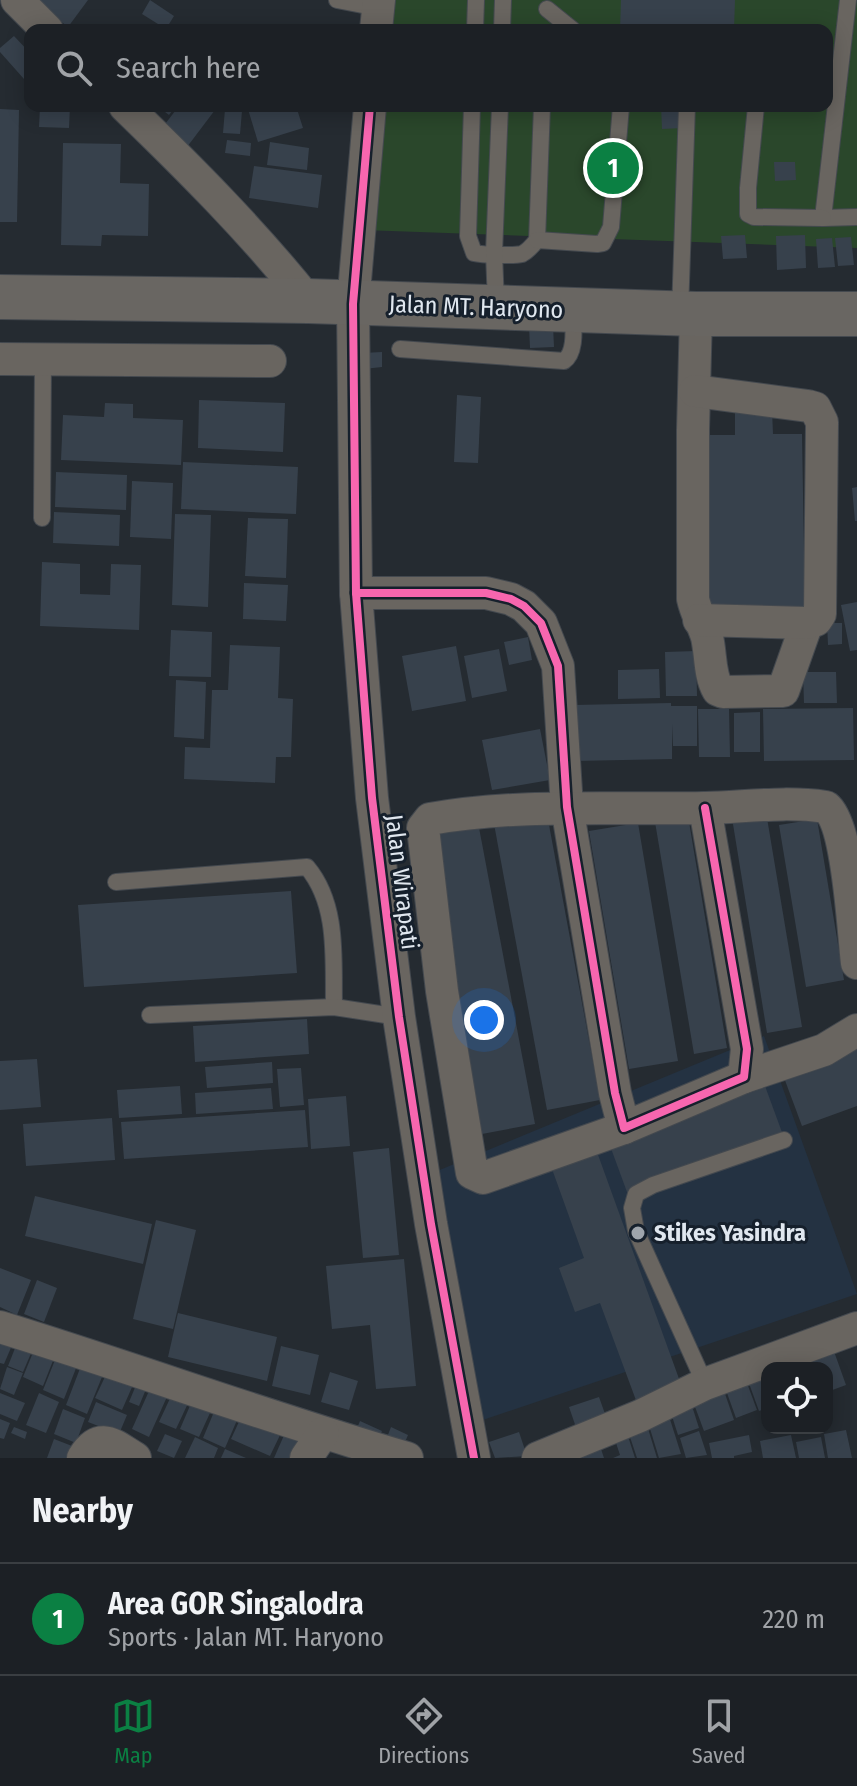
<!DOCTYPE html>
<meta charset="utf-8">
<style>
:root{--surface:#1c2025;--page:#292d32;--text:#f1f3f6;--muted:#a0a3a7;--line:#3a3e42;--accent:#0b8043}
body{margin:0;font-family:"Fira Sans Condensed",sans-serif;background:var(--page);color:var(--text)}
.controls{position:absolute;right:24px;bottom:24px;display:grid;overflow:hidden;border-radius:16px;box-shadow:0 4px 20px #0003}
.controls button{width:72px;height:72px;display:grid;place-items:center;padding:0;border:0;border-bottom:2px solid var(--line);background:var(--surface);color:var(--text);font:40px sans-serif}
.you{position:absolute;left:484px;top:1020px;width:28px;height:28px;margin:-20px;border:6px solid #fff;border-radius:50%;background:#1a73e8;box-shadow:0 0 0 12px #1a73e833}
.badge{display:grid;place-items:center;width:52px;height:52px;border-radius:50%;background:var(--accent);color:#fff;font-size:26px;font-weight:700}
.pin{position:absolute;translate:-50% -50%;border:4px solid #fff;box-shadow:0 2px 8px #0006}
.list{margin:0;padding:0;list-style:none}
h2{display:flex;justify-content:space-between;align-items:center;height:104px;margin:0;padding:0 32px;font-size:34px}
h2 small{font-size:26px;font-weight:400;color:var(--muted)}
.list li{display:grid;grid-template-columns:52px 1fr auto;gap:24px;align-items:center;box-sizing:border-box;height:112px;padding:0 32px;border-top:2px solid var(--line)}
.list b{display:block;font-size:30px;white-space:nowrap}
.list p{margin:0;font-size:26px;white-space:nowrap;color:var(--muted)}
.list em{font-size:26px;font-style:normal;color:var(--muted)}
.icon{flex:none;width:44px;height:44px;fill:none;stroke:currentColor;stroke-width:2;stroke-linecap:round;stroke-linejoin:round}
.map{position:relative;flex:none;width:857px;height:1458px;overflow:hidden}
.search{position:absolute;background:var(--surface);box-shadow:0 4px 20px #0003;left:24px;right:24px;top:24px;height:88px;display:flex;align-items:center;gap:20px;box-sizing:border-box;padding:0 28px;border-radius:16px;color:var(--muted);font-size:30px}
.sheet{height:216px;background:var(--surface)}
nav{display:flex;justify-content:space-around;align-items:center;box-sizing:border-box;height:112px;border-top:2px solid var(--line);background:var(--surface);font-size:22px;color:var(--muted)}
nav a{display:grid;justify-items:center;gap:4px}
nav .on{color:var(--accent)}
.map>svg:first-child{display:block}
</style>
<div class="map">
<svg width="857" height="1458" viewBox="0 0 857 1458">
<rect width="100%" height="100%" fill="#252b31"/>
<polygon fill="#243242" points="764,1036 857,1294 474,1423 430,1174"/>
<polygon fill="#2a472b" points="387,0 857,0 857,248 363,230 376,106 827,106 827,30 384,30"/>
<g fill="#37414c">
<polygon points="33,0 88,0 68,27"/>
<polygon points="150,0 174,16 166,29 142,14"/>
<polygon points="621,0 735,0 734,30 620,30"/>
<polygon points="14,36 30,53 30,73 24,79 0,52 0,48"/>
<polygon points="40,106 70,106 69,128 39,127"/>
<polygon points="157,106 176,106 169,115"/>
<polygon points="179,106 218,106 187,147 162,128"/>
<polygon points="247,106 296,106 303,128 258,142"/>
<polygon points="661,106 683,106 683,128 662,129"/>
<polygon points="0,109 19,110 17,222 0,222"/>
<polygon points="225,109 242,111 240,134 223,133"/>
<polygon points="227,140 251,143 250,156 225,153"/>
<polygon points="270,142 309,148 307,170 267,165"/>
<polygon points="63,143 121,144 120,183 149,184 148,236 102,235 101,246 61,245"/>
<polygon points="774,162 795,162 796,180 775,181"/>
<polygon points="254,166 322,175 318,208 249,198"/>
<polygon points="745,235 747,258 723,259 721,236"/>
<polygon points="805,235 806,268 777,270 776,236"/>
<polygon points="851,237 854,265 838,266 835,238"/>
<polygon points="832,238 835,267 818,268 816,239"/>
<polygon points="553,325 554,347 530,348 529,326"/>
<polygon points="382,352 382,367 364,369 363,353"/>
<polygon points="457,395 481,397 478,463 454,462"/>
<polygon points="199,400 285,403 283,452 198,448"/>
<polygon points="105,403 133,404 133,418 183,420 181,465 61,460 63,415 104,417"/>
<polygon points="735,410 772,410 773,434 802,434 805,611 701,612 698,435 735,435"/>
<polygon points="183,462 298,467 296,514 181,509"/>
<polygon points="56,472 127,475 126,510 55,507"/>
<polygon points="132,481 173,483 171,539 130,537"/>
<polygon points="857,487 857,521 855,521 852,488"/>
<polygon points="54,512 120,515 119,546 53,543"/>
<polygon points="175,514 211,515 208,607 172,605"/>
<polygon points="248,518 288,519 286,578 245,576"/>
<polygon points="42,562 80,564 80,594 110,595 111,564 141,565 139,630 40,626"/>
<polygon points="244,583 288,585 286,621 243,619"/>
<polygon points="857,602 857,650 850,651 841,605"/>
<polygon points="827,623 842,623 842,644 828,645"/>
<polygon points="171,630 212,632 211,677 169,676"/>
<polygon points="528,637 532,660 509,665 504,642"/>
<polygon points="230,645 280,647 278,698 293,699 291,757 276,757 275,783 184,779 185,747 210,748 212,690 228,690"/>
<polygon points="456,646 466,701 412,711 402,656"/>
<polygon points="499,649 507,691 472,698 464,656"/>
<polygon points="696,651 697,696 666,696 665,652"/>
<polygon points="659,669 660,698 618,699 618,670"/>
<polygon points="803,672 836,672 837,703 804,703"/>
<polygon points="176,680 206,682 204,739 174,737"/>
<polygon points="671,703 671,706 697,706 697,746 673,746 672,724 672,759 575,761 574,705"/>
<polygon points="853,708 854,760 764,761 763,709"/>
<polygon points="698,709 729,709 730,757 699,757"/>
<polygon points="760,712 760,752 734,752 734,713"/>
<polygon points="540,729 550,780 492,790 482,740"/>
<polygon points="766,812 802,1027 767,1033 732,818"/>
<polygon points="547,814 600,1100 547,1110 494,824"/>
<polygon points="688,816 727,1048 694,1054 655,822"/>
<polygon points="477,817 535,1124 482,1134 425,827"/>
<polygon points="817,819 844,980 806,987 779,825"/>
<polygon points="638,823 678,1061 629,1069 589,831"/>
<polygon points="291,891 297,973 84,987 78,905"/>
<polygon points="307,1019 309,1054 195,1062 193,1026"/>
<polygon points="857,1048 857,1106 802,1126 783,1075"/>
<polygon points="37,1059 41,1107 0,1110 0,1061"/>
<polygon points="272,1062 273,1083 207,1088 205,1067"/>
<polygon points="301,1068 304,1105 280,1107 277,1069"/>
<polygon points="180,1086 182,1114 119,1118 117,1090"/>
<polygon points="765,1086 783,1135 627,1192 609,1143"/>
<polygon points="271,1088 273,1109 196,1114 195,1093"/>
<polygon points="346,1096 350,1146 311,1149 308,1099"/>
<polygon points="305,1110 308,1147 124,1159 121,1122"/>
<polygon points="112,1118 115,1160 26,1166 23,1124"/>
<polygon points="389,1148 399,1255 363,1258 353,1152"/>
<polygon points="597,1152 682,1387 637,1403 600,1303 575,1312 559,1268 584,1258 552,1169"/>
<polygon points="35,1196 152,1224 143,1264 25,1236"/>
<polygon points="156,1220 196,1230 173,1329 133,1319"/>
<polygon points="404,1259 416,1386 376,1389 370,1325 332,1329 326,1266"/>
<polygon points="0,1268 31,1280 17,1315 0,1307"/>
<polygon points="37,1280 57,1288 44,1322 24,1314"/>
<polygon points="178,1313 277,1337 267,1381 168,1357"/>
<polygon points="0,1330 16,1336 4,1364 0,1363"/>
<polygon points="19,1338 35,1344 23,1372 8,1366"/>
<polygon points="38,1340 58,1348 43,1386 23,1377"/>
<polygon points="831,1343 846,1385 827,1392 827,1368 812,1368 806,1352"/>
<polygon points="281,1346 319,1355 310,1395 272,1386"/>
<polygon points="59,1350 80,1358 64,1399 43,1390"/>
<polygon points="84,1358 106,1367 87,1414 66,1405"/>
<polygon points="110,1366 136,1378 122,1410 95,1398"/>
<polygon points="7,1367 23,1373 14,1395 0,1389"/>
<polygon points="767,1368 767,1408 759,1411 746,1375"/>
<polygon points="330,1372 358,1381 349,1410 321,1402"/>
<polygon points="744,1375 757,1410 736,1418 723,1382"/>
<polygon points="139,1378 149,1382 139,1406 129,1402"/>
<polygon points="153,1382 170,1390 149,1437 132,1429"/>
<polygon points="722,1385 734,1420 704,1431 691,1396"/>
<polygon points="173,1392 190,1399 176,1429 159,1422"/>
<polygon points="0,1393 25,1403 17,1421 0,1414"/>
<polygon points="39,1393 59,1402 46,1433 26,1425"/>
<polygon points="195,1394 215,1402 199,1437 180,1429"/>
<polygon points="599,1397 609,1425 579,1436 569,1407"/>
<polygon points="219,1400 241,1411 225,1448 203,1438"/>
<polygon points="96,1402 127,1415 119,1434 88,1422"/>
<polygon points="692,1406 699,1428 678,1435 671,1413"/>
<polygon points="63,1409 85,1418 76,1443 54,1434"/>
<polygon points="243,1413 282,1431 270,1456 231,1439"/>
<polygon points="668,1413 681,1454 659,1458 647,1419"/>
<polygon points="0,1419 10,1423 4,1439 0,1438"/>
<polygon points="360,1421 382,1431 376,1443 355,1433"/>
<polygon points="646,1422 657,1458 637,1458 627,1428"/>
<polygon points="14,1427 27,1432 25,1439 11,1433"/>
<polygon points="391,1427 408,1435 403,1447 386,1440"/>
<polygon points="626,1430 635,1458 613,1458 620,1455 613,1434"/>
<polygon points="846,1430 852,1458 828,1458 824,1434"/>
<polygon points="699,1431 707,1455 686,1458 680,1438"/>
<polygon points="519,1432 527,1456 495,1458 489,1442"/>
<polygon points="285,1433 301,1440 292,1458 274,1458"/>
<polygon points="165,1434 182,1441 174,1458 157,1451"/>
<polygon points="749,1435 752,1452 734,1456 734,1458 712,1458 709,1443"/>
<polygon points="791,1435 796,1458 763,1458 760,1441"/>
<polygon points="195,1437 218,1448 214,1458 185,1458"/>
<polygon points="821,1437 825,1458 799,1458 796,1442"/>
<polygon points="54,1439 85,1451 116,1458 47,1458"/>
<polygon points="225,1449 246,1458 221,1458"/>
<polygon points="601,1449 604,1458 575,1458"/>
</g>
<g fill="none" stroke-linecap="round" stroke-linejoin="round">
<defs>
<g id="service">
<polyline points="337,0 378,8"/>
<polyline points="848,0 823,218 857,217"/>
<polyline points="547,9 573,30"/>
<polyline points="475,30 476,0"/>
<polyline points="502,30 503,0"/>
<path d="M 472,106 L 468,236 L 474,253 C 482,255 514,256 522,254 C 528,251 533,245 537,240 L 542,106"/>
<polyline points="756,106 748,188 748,214 754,217 823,218"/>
<polyline points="537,240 597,244 603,243 611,227 621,106"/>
<polyline points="496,304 494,253 500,106"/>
<polyline points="680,312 687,106"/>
<path d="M 400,349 L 564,361 C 577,352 573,325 573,310"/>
<polyline points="42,518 43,358"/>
<path d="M 116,882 L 307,867 C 339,905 333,960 334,1007"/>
<polyline points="150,1015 334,1007 399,1017"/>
<polyline points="705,1384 636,1231 632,1208 636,1194 653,1185 784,1140"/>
</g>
<g id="minor">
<polyline points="17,0 47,30"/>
<polyline points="376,30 379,0"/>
<path d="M 125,106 C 190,169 252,231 308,301"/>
<polyline points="370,106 353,304 356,593 372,798 399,1017 431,1224 474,1458"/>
<path d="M 696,314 L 693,430 L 693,599 C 696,613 703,624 707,637 C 711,654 709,674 718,690 L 723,692 L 783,691 L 807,623"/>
<polyline points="0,359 270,361"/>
<polyline points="695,391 808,406 815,408 822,422 820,614 816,620 807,623 699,620"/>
<polyline points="356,593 486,593 511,599 524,606 541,623 558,666 567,807 615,1093 624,1128 744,1077 747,1049 705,808"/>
<polyline points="744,1077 824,1050 857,1030"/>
<path d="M 624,1128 L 483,1178 L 472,1173 L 442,991 L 423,828 L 430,819 C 521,803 613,810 705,808 C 746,807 785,801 826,807 C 849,825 853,931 857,963"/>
<path d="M 0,1327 C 136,1369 270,1418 407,1458"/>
<path d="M 83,1458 C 100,1430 113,1445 135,1458"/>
<polyline points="306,1458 323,1433"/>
<polyline points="538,1458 640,1416 705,1384 857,1328"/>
</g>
<polyline id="primary" points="0,297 308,301 696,314 857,314"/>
</defs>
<use href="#service" stroke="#44494f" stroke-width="18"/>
<use href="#minor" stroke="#44494f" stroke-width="34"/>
<use href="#primary" stroke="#44494f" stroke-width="46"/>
<use href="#service" stroke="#696560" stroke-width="16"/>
<use href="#minor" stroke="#696560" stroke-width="32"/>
<use href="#primary" stroke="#696662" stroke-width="44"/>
<defs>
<g id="cycleway">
<polyline points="370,106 353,304 356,593 372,798 399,1017 431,1224 474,1458"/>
<polyline points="356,593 486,593 511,599 524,606 541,623 558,666 567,807 615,1093 624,1128 744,1077 747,1049 705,808"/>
</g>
</defs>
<use href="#cycleway" stroke="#16202c" stroke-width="13"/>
<use href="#cycleway" stroke="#f766af" stroke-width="8"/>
</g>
<circle fill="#9fa5ac" stroke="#16202c" stroke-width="3" cx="638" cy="1233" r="8"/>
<g text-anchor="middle" stroke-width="6" stroke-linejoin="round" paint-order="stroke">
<g font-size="24" fill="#e0e7ef" stroke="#16202c">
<text transform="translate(476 307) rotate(2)" y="8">Jalan MT. Haryono</text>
<text transform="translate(402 882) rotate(83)" y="8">Jalan Wirapati</text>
</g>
<g font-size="24" font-weight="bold" fill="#e0e7ef" stroke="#16202c" text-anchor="start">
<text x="654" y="1241">Stikes Yasindra</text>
</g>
</g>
</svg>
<div class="controls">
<button><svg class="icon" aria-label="locate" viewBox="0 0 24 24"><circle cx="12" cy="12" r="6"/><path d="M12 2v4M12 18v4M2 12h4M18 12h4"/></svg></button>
</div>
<div class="you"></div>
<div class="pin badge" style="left:613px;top:168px">1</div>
<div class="search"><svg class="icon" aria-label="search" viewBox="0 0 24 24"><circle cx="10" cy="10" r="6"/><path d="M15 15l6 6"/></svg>Search here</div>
</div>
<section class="sheet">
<h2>Nearby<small></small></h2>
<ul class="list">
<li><span class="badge">1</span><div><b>Area GOR Singalodra</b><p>Sports · Jalan MT. Haryono</p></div><em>220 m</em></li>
</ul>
</section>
<nav>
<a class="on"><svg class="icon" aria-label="map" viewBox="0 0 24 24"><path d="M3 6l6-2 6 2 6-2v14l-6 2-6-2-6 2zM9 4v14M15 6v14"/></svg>Map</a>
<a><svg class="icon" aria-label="directions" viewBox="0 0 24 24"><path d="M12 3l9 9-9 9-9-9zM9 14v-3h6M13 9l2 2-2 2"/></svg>Directions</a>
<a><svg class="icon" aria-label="saved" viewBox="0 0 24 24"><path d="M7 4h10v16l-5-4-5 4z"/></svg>Saved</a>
</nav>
